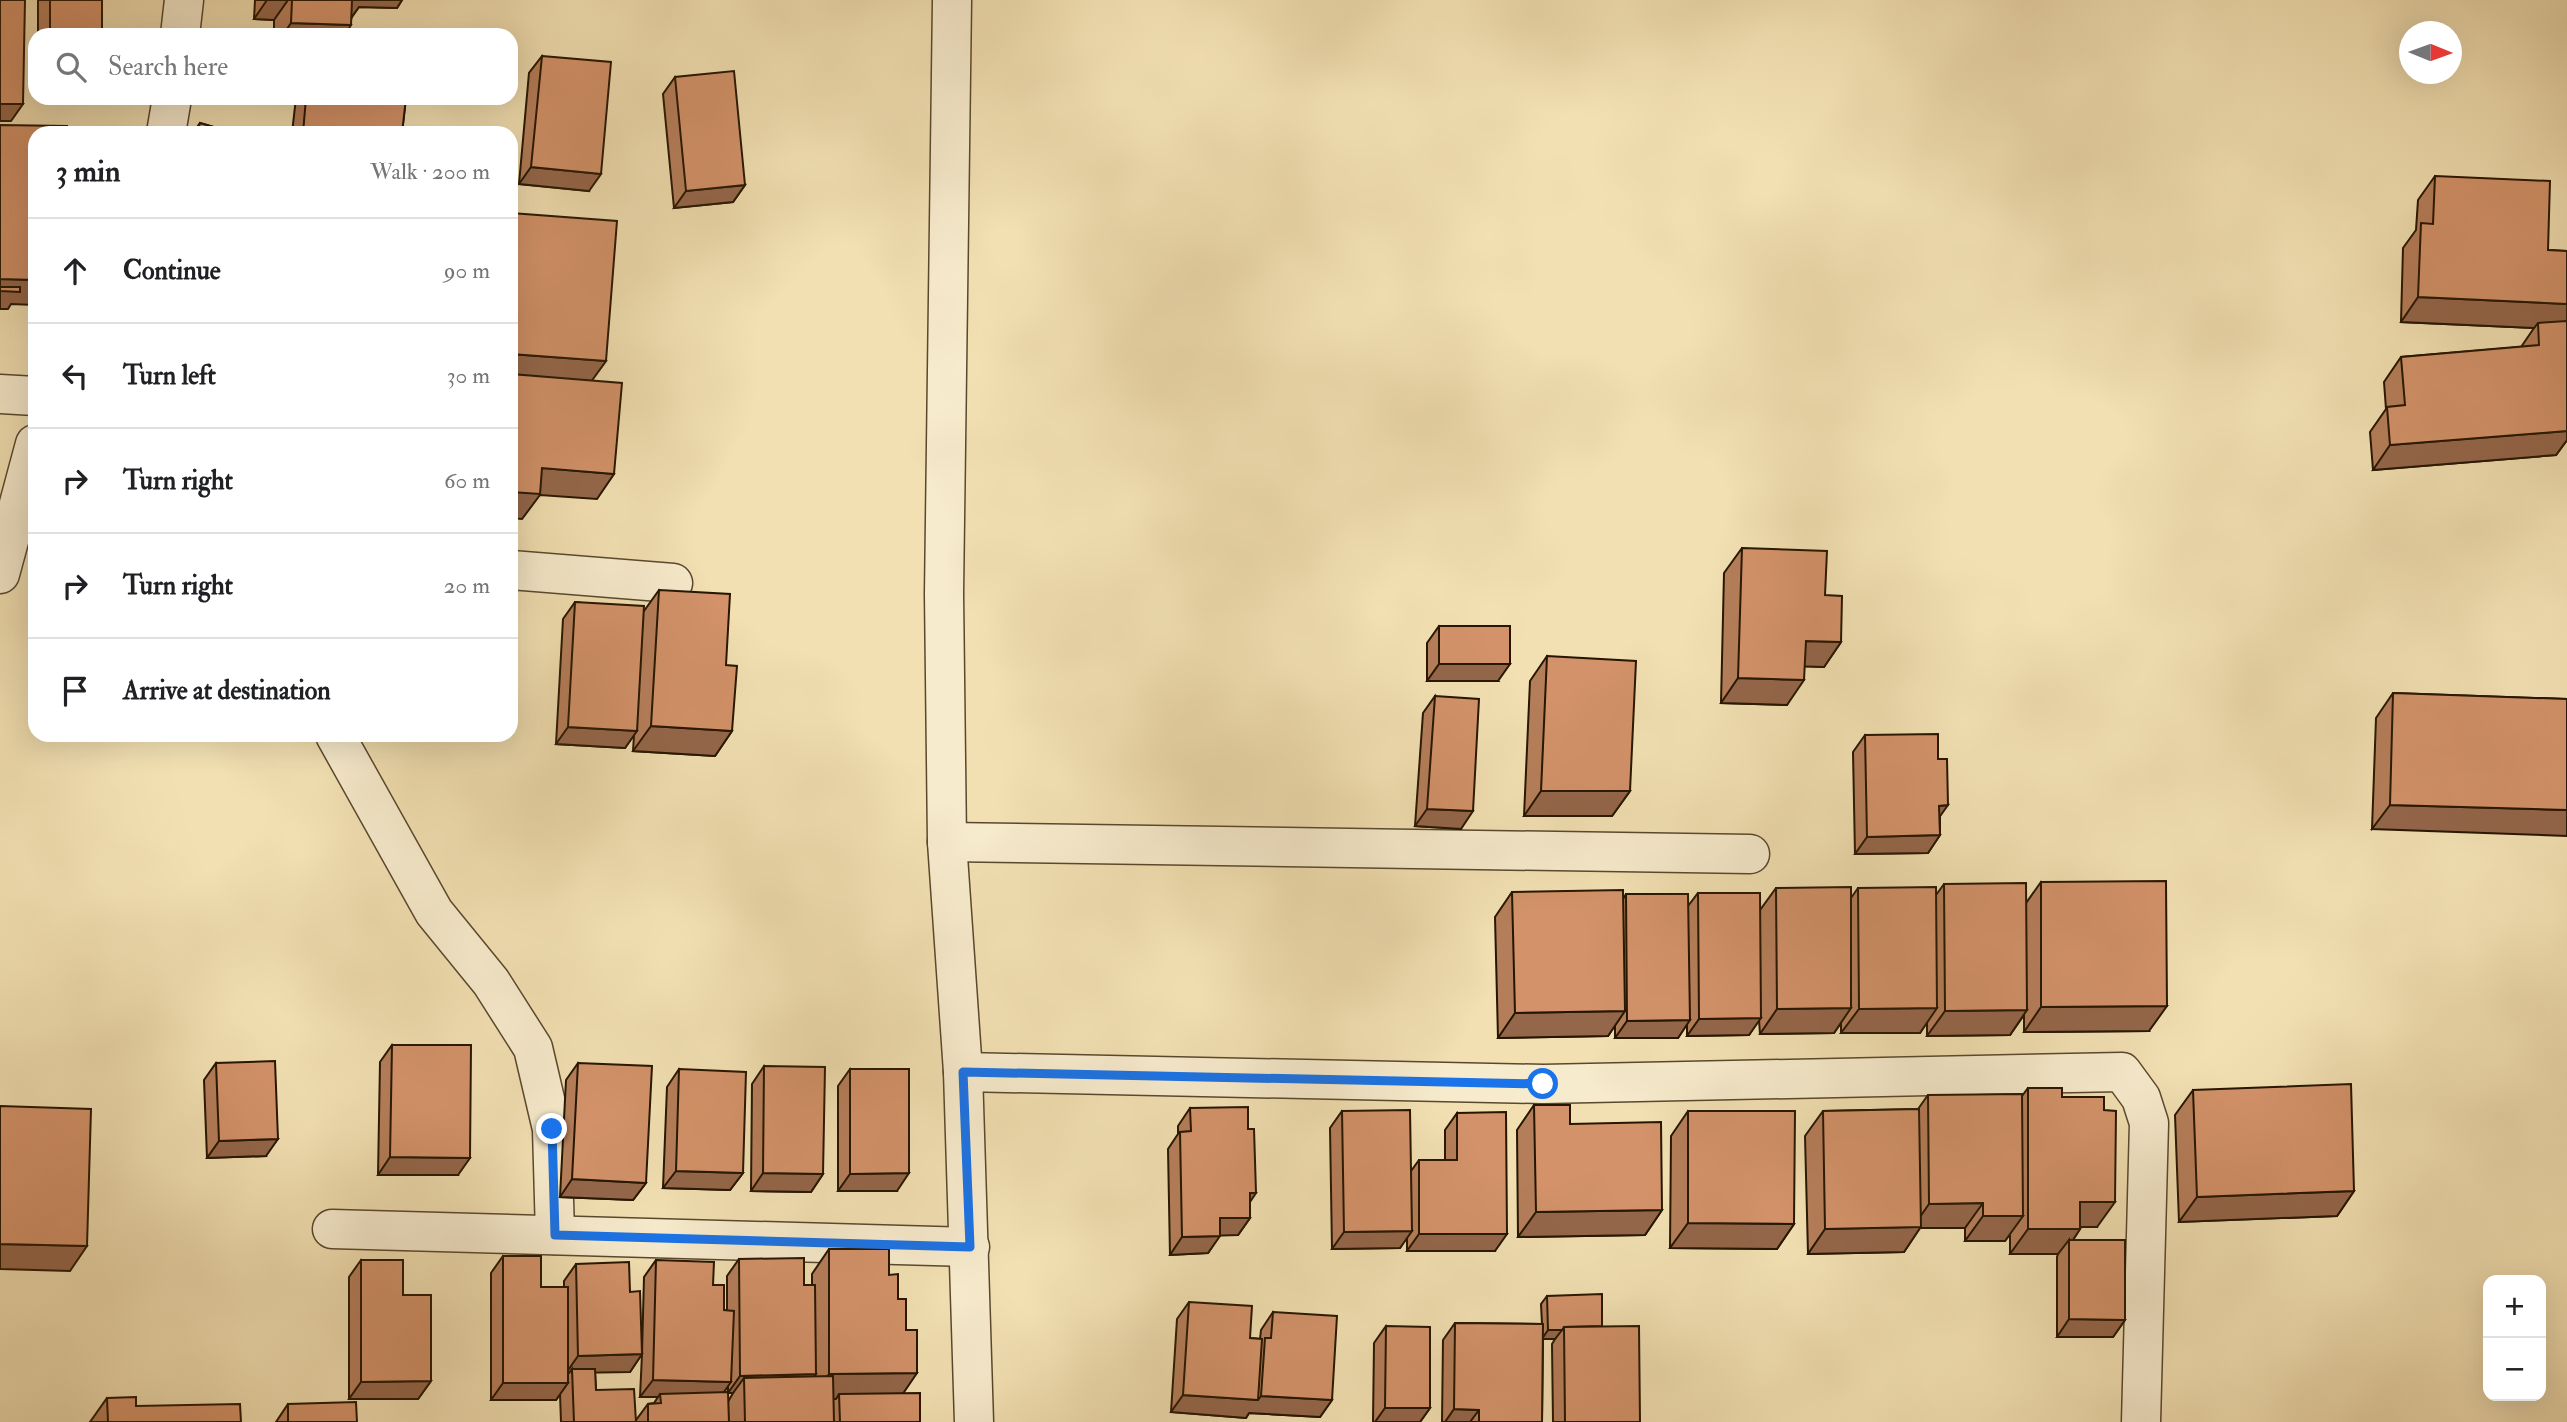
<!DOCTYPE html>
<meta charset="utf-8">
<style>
:root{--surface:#fff;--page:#f6f6f6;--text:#202124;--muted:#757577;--line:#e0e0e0}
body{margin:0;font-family:"IM FELL Double Pica",serif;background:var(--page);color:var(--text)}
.controls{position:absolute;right:21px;bottom:21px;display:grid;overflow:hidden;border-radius:14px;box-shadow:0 7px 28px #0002}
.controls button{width:63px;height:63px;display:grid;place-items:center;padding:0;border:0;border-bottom:2px solid var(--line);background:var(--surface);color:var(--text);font:35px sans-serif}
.compass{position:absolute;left:2399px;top:21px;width:63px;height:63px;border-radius:50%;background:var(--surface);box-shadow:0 7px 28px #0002;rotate:91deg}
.stop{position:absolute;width:21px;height:21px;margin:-16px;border:5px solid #1a73e8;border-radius:50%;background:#fff}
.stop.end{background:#1a73e8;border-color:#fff;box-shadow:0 2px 7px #0008}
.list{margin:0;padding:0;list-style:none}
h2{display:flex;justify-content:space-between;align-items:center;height:91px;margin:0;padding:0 28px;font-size:30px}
h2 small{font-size:23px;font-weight:400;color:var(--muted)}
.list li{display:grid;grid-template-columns:46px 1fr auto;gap:21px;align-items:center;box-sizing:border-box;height:105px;padding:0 28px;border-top:2px solid var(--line)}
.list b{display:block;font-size:26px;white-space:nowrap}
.list em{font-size:23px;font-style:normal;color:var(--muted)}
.icon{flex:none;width:38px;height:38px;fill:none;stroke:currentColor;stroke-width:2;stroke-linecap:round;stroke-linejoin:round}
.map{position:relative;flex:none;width:2567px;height:1422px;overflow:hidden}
.search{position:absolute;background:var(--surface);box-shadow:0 7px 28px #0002;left:28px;top:28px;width:490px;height:77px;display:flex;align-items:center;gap:18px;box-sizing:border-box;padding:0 24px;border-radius:21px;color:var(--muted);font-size:26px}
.panel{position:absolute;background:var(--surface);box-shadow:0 7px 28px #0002;left:28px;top:126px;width:490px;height:616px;border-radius:21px}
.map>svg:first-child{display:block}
</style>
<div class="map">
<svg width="2567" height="1422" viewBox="0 0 2567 1422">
<rect width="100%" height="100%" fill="#f2e0b2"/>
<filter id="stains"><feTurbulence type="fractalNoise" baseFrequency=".00286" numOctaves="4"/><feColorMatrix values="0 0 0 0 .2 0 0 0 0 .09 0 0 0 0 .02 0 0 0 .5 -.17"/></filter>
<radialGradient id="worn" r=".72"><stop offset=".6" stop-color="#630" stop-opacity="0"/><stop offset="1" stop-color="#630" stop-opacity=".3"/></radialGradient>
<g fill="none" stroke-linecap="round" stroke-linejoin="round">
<defs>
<g id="minor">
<polyline points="180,35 184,0"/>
<polyline points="166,133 172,98"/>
<polyline points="0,394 35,396"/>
<polyline points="511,570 673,583"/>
<polyline points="0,574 35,444"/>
<polyline points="335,735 434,912 491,982 533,1048 552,1129 555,1235"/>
<polyline points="947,842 1750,854"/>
<polyline points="963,1072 1543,1084 2122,1072 2141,1098 2149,1123 2141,1422"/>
<polyline points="332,1229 970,1247"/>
</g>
<polyline id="tertiary" points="952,0 944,594 947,842 963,1072 974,1422"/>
</defs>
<use href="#minor" stroke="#59482d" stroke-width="41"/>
<use href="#tertiary" stroke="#59482d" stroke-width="41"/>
<use href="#minor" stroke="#f7ebcd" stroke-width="38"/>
<use href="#tertiary" stroke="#f7ebcd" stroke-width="38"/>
</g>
<g fill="#b57e5a" stroke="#261601" stroke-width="2" fill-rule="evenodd">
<rect x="38" y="0" width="64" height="35"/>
<polygon points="255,0 402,0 397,8 359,7 352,17 345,35 274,35 274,20 254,19"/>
<polygon points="542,56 589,191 519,184 529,73"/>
<polygon points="675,77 745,185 733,202 674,208 663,94"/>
<polygon points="296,98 406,98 402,133 292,133"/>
<polygon points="200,123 234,133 193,133"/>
<polygon points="2435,176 2548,250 2567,251 2567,440 2556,455 2373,470 2370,432 2386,409 2384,382 2401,357 2521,347 2534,328 2401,322 2403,248 2416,230 2418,200"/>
<polygon points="1742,548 1825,595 1841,642 1824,667 1805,666 1787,705 1721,703 1724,573"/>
<polygon points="659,590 726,665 732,731 715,756 633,751 634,735 625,748 556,744 563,619 575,602 644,611"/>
<polygon points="1439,626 1498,681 1427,681 1427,643"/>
<polygon points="1547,656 1630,791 1612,816 1524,816 1530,681"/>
<polygon points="2393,693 2567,699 2372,829 2376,718"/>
<polygon points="1435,696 1461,829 1415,826 1423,713"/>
<polygon points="1865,735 1940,817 1940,835 1928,853 1855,854 1853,752"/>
<polygon points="2041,882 2149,1031 2024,1032 2024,1015 2010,1035 1927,1036 1927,1022 1920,1033 1841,1033 1841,1023 1834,1033 1760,1034 1759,1020 1749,1035 1687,1036 1687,1024 1678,1038 1615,1038 1615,1025 1608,1036 1498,1038 1495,917 1512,892 1623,899 1626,894 1688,906 1698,893 1760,910 1776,888 1851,898 1858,888 1936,895 1944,884 2026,903"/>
<polygon points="392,1045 458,1175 378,1175 380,1062"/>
<polygon points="216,1063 266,1156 207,1158 204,1080"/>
<polygon points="578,1063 646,1183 633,1200 560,1197 566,1080"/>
<polygon points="764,1066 823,1174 811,1192 751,1191 752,1084"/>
<polygon points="679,1069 743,1173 730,1190 663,1188 667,1087"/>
<polygon points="850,1069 897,1191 838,1191 838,1086"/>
<polygon points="2028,1088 2062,1097 2097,1227 2080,1227 2080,1229 2073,1240 2125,1320 2113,1337 2057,1337 2057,1257 2058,1254 2010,1254 2010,1234 2005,1241 1965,1241 1965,1228 1920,1228 1904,1252 1808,1254 1805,1136 1823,1111 1918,1109 1928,1095 2022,1096"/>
<polygon points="2193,1090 2354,1191 2337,1216 2179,1222 2175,1115"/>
<polygon points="1534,1105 1662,1210 1645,1235 1518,1237 1517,1130"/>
<polygon points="1190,1108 1250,1202 1250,1218 1238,1235 1220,1235 1208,1253 1170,1255 1168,1149 1178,1134 1178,1126"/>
<polygon points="1342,1111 1411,1171 1419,1160 1445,1160 1445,1130 1457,1113 1495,1251 1407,1251 1407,1237 1400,1248 1332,1249 1330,1128"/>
<polygon points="1688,1111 1794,1224 1777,1249 1670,1248 1671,1136"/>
<path d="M 829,1249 L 889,1275 L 898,1299 L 904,1393 L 920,1422 L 561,1422 L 560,1394 L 556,1400 L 491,1400 L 491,1273 L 503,1256 L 541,1287 L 564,1287 L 564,1281 L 576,1264 L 630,1292 L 642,1353 L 644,1277 L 656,1260 L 713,1285 L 724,1310 L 727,1311 L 727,1276 L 739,1259 L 804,1285 L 812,1285 L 812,1274 ZM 642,1354 L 640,1397 L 658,1397 L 654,1403 L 648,1404 L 636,1420 L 596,1390 L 595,1372 L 630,1372 ZM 728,1386 L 728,1393 L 733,1393 L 729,1400 L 724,1392 Z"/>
<polygon points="361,1260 431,1381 418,1399 349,1399 349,1277"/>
<polygon points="1547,1296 1602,1326 1640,1422 1553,1422 1552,1344 1555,1339 1543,1339 1542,1422 1442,1422 1443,1340 1455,1323 1542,1324 1541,1304"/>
<polygon points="1189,1302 1250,1338 1260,1339 1261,1330 1273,1312 1332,1400 1320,1417 1249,1413 1246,1418 1171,1412 1177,1319"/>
<polygon points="1386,1326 1430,1408 1420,1422 1373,1422 1374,1343"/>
<polygon points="107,1398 136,1406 241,1422 90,1422"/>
<polygon points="288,1404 357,1422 276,1422"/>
</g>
<g fill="#94664a" stroke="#261601" stroke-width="2">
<polygon points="267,0 288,0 274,20 254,19"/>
<polygon points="349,0 402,0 397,8 359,7 348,22"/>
<polygon points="291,23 351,25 345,35 283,35"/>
<polygon points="0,104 23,104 11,121 0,121"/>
<polygon points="531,167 601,174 589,191 519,184"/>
<polygon points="745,185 733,202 674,208 686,191"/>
<polygon points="0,279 35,280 35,305 11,304 8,309 0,309"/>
<polygon points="2418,297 2567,304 2567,330 2538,323 2534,328 2401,322"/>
<polygon points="511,354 606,361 588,386 511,380"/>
<polygon points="2567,431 2567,440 2556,455 2373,470 2390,445"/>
<polygon points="542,468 614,474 597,499 540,495 522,519 511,518 511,492"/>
<polygon points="1806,641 1841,642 1824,667 1788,666"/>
<polygon points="1439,664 1510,664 1498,681 1427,681"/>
<polygon points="1738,678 1804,680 1787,705 1721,703"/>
<polygon points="651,726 732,731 715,756 633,751"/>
<polygon points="568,727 637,731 625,748 556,744"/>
<polygon points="1541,791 1630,791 1612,816 1524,816"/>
<polygon points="1948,805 1936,822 1939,806"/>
<polygon points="2390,805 2567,810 2567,836 2372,829"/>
<polygon points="1427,809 1473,811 1461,829 1415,826"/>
<polygon points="1940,835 1928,853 1855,854 1867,837"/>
<polygon points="2167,1006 2149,1031 2024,1032 2041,1007"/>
<polygon points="1851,1008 1834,1033 1760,1034 1777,1009"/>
<polygon points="1937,1008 1920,1033 1841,1033 1859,1009"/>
<polygon points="2027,1010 2010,1035 1927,1036 1945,1011"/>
<polygon points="1625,1011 1608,1036 1498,1038 1515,1013"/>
<polygon points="1761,1018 1749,1035 1687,1036 1699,1019"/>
<polygon points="1690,1020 1678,1038 1615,1038 1627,1021"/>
<polygon points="278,1139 266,1156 207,1158 219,1141"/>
<polygon points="390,1157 470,1158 458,1175 378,1175"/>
<polygon points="676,1171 743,1173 730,1190 663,1188"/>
<polygon points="763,1173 823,1174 811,1192 751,1191"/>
<polygon points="909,1173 897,1191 838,1191 850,1174"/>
<polygon points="572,1179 646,1183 633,1200 560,1197"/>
<polygon points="2354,1191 2337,1216 2179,1222 2197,1197"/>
<polygon points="1250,1193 1256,1193 1244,1211"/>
<polygon points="2080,1202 2115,1202 2097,1227 2062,1227"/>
<polygon points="1983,1203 1965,1228 1920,1228 1904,1252 1808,1254 1825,1229 1913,1227 1929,1204"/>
<polygon points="1662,1210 1645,1235 1518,1237 1536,1212"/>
<polygon points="1983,1216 2023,1216 2005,1241 1965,1241"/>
<polygon points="1220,1218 1250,1218 1238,1235 1208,1236"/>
<polygon points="1688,1223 1794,1224 1777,1249 1670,1248"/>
<polygon points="2028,1229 2080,1229 2069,1246 2069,1240 2058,1254 2010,1254"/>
<polygon points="1412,1231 1400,1248 1332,1249 1344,1232"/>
<polygon points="1419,1234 1507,1234 1495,1251 1407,1251"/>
<polygon points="1220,1236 1208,1253 1170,1255 1182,1237"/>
<polygon points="0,1244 87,1246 70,1271 0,1269"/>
<polygon points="2069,1319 2125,1320 2113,1337 2057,1337"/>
<polygon points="1548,1330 1562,1330 1555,1339 1542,1339"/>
<polygon points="642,1354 630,1372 572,1373 572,1369 569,1373 566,1373 578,1356"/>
<polygon points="917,1373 900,1398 839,1394 836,1399 812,1399 829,1374"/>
<polygon points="816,1374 804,1392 744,1378 733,1393 728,1393 740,1376"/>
<polygon points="653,1380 731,1382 719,1399 660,1394 658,1397 640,1397"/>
<polygon points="431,1381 418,1399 349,1399 361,1382"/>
<polygon points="503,1383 568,1383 556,1400 491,1400"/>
<polygon points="1183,1395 1258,1400 1261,1396 1332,1400 1320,1417 1249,1413 1246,1418 1171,1412"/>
<polygon points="1385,1408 1430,1408 1420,1422 1375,1422"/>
<polygon points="1454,1409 1479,1410 1470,1422 1445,1422"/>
</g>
<g fill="#d39269" stroke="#261601" stroke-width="2">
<polygon points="0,0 25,0 23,104 0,104"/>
<rect x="50" y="0" width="52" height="35"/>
<polygon points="292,0 352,0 351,25 291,23"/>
<polygon points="542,56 611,62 601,174 531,167"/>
<polygon points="734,71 745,185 686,191 675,77"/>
<polygon points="306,98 406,98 402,133 303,133"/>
<polygon points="200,123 234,133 197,133"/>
<polygon points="0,125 67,126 67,133 35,133 35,280 0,279"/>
<polygon points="2435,176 2550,181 2548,250 2567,251 2567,304 2418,297 2421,223 2433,224"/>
<polygon points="511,213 617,221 606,361 511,354"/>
<polygon points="0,287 20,287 20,292 0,291"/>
<polygon points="2567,321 2567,431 2390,445 2387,407 2405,405 2401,357 2539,345 2538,323"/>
<polygon points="511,374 622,383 614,474 542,468 540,494 511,492"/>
<polygon points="1742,548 1827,551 1825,595 1842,596 1841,642 1806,641 1804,680 1738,678"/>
<polygon points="659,590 730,594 726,665 737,666 732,731 651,726"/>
<polygon points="575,602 644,606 637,731 568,727"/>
<rect x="1439" y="626" width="71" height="38"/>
<polygon points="1547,656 1636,661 1630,791 1541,791"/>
<polygon points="2393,693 2567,699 2567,810 2390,805"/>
<polygon points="1435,696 1479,699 1473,811 1427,809"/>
<polygon points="1938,734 1938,759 1947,759 1948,805 1939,806 1940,835 1867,837 1865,735"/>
<polygon points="2166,881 2167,1006 2041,1007 2041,882"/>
<polygon points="2026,883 2027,1010 1945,1011 1944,884"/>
<polygon points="1851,887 1851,1008 1777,1009 1776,888"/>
<polygon points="1936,887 1937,1008 1859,1009 1858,888"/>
<polygon points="1623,890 1625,1011 1515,1013 1512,892"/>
<polygon points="1698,893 1760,893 1761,1018 1699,1019"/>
<polygon points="1626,894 1688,894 1690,1020 1627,1021"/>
<polygon points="392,1045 471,1045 470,1158 390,1157"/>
<polygon points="275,1061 278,1139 219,1141 216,1063"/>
<polygon points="578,1063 652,1066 646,1183 572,1179"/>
<polygon points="764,1066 825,1067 823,1174 763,1173"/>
<polygon points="679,1069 746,1072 743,1173 676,1171"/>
<polygon points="850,1069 909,1069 909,1173 850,1174"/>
<polygon points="2351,1084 2354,1191 2197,1197 2193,1090"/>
<polygon points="2028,1088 2062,1088 2062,1097 2104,1097 2104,1110 2116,1111 2115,1202 2080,1202 2080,1229 2028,1229"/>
<polygon points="2022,1094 2023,1216 1983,1216 1983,1203 1929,1204 1928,1095"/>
<polygon points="1534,1105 1570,1105 1570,1124 1661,1122 1662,1210 1536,1212"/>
<polygon points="0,1106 91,1109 87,1246 0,1244"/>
<polygon points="1248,1107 1248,1129 1254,1129 1256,1193 1250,1193 1250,1218 1220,1218 1220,1236 1182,1237 1180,1132 1191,1131 1190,1108"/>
<polygon points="1919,1109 1921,1227 1825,1229 1823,1111"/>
<polygon points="1410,1110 1412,1231 1344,1232 1342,1111"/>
<polygon points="1688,1111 1795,1111 1794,1224 1688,1223"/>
<polygon points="1506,1112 1507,1234 1419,1234 1419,1160 1457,1160 1457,1113"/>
<polygon points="2069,1240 2125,1240 2125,1320 2069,1319"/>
<polygon points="829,1249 889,1249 889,1275 898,1274 898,1299 906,1299 906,1330 917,1330 917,1373 829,1374"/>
<polygon points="503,1256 541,1256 541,1287 568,1287 568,1383 503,1383"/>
<polygon points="804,1258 804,1285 815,1285 816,1374 740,1376 739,1259"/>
<polygon points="361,1260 403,1260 403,1295 431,1295 431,1381 361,1382"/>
<polygon points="656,1260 714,1262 713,1285 724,1285 724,1310 734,1311 731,1382 653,1380"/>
<polygon points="629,1262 630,1292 640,1291 642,1354 578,1356 576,1264"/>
<polygon points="1602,1294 1602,1326 1564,1327 1562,1330 1548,1330 1547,1296"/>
<polygon points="1189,1302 1252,1306 1250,1338 1262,1339 1258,1400 1183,1395"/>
<polygon points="1273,1312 1337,1316 1332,1400 1261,1396 1265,1338 1271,1338"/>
<polygon points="1455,1323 1543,1324 1542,1422 1479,1422 1479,1410 1454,1409"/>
<polygon points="1386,1326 1430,1327 1430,1408 1385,1408"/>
<polygon points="1639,1326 1640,1422 1565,1422 1564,1327"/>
<polygon points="572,1369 595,1369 596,1390 634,1389 636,1422 574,1422"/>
<polygon points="833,1376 834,1422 745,1422 744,1378"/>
<polygon points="728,1392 729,1422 648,1422 648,1404 661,1403 660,1394"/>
<polygon points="920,1393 920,1422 840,1422 839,1394"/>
<polygon points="136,1397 136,1406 240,1404 241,1422 108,1422 107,1398"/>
<polygon points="356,1402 357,1422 288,1422 288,1404"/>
</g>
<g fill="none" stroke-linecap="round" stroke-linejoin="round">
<polyline stroke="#1a73e8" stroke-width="9" points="552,1129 555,1235 970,1247 963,1072 1543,1084"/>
</g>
<rect width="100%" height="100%" filter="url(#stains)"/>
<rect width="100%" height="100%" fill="url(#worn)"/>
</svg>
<div class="controls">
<button>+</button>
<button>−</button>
</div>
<svg class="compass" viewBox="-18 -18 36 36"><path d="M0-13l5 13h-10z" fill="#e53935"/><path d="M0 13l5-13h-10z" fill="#757577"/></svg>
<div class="stop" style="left:1543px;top:1084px"></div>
<div class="stop end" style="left:552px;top:1129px"></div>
<div class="search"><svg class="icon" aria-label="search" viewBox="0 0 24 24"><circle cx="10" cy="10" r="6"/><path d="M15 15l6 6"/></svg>Search here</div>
<section class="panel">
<h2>3 min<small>Walk · 200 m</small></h2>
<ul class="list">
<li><svg class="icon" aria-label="ahead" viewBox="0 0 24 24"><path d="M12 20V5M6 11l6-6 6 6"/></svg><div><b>Continue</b></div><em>90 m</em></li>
<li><svg class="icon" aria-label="left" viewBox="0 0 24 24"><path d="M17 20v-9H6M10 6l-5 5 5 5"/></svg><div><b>Turn left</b></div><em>30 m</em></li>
<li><svg class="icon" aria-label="right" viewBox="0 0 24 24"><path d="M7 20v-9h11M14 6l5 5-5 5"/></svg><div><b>Turn right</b></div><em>60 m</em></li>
<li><svg class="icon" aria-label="right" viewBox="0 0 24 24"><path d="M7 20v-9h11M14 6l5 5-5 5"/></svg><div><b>Turn right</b></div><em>20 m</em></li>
<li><svg class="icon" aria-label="arrive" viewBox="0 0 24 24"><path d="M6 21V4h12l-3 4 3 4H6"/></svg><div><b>Arrive at destination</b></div></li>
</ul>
</section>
</div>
